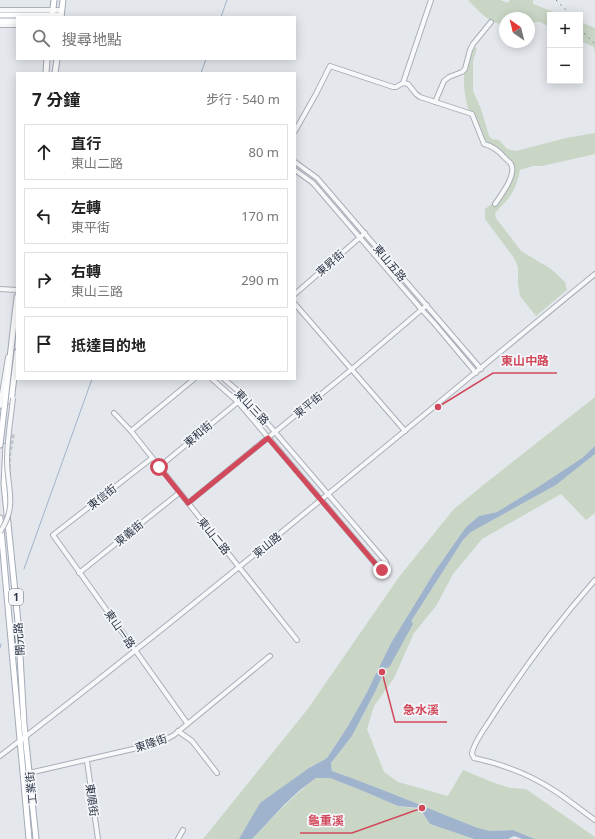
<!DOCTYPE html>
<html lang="zh-TW">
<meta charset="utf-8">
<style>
:root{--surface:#fff;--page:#f6f6f6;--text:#222;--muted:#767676;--line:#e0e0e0}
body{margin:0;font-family:"Noto Sans","Noto Sans TC",sans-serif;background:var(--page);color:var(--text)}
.controls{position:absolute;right:12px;top:12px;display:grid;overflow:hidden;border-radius:0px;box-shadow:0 2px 10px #0003}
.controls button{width:36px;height:36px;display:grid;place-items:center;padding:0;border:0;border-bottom:1px solid var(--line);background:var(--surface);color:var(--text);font:20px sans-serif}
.compass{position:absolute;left:499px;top:12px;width:36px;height:36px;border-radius:50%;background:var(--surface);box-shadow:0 2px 10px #0003;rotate:325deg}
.stop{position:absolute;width:12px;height:12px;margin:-9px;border:3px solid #d1495b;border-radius:50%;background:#fff}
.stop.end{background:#d1495b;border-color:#fff;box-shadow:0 1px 4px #0008}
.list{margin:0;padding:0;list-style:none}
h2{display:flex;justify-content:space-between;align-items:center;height:52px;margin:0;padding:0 16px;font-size:17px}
h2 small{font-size:13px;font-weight:400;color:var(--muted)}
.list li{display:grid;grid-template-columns:26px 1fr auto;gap:12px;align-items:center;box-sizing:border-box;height:56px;margin:0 8px 8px;padding:0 8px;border:1px solid var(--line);border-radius:0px}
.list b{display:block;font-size:15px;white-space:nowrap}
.list p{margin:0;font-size:13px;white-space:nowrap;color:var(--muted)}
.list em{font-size:13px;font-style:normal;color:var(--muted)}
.icon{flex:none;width:22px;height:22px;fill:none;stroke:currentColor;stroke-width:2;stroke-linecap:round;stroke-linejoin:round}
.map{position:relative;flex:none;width:595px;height:839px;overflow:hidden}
.search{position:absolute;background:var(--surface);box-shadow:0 2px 10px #0003;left:16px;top:16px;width:280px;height:44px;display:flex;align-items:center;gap:10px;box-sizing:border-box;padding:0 14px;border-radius:0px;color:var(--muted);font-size:15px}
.panel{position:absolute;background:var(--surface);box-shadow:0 2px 10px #0003;left:16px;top:72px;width:280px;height:308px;border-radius:0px}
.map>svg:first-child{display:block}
</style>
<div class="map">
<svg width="595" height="839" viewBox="0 0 595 839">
<rect width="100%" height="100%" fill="#e4e7ec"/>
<g fill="#c9d6c5">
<path d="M 468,0 L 500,0 L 508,3 L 510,0 L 533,0 L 533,4 L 562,15 L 550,15 L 550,27 L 540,22 L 529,22 L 529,18 L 505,18 L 505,24 C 490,25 478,10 468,0 Z"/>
<polygon points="580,22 595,28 595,55 594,47 580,41"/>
<path d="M 469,46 L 477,48 L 473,61 L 473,91 L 481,109 L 489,136 L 492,139 L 499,140 L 507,149 L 516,151 L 566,138 L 595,133 L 595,154 L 542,166 L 533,166 L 520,170 C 515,193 511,196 495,213 L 496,218 L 521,251 L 551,269 L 565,282 L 567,290 L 536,316 L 520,296 L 518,284 L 518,267 L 514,258 L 485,219 L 485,209 C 491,204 499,200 502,193 C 506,185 506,178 511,171 C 508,159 496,152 488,143 C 463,115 459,80 469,46 Z"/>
<polygon points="595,397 595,446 582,458 538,487 497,512 479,516 466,527 435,571 391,643 366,694 348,726 327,758 309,768 239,839 203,839 307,710 399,577 453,510 487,482"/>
<path d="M 595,454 L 595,513 L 586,520 L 561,494 L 482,539 L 453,574 L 436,606 L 414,633 L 394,678 L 374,706 L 367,729 L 384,772 L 398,782 L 448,796 L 463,770 L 492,782 L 510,788 L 526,789 L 595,837 L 595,839 L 535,839 L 513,830 L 490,831 L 478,828 C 429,809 381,788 332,771 L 331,763 L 352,736 L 376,690 L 396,645 L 463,540 L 471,532 L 556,485 Z"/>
<path d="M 316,778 L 330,778 L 363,791 L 398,806 L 419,809 L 430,824 L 474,839 L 252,839 C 273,818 292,796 316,778 Z"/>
</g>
<path fill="#9fb4cc" d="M 595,446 L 595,454 L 556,485 L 471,532 L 463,540 L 396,645 L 376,690 L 352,736 L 331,763 L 332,771 C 381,788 429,809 478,828 L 490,831 L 513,830 L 535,839 L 522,839 L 514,836 L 508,839 L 474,839 L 430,824 L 419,808 L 398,806 L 363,791 L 330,778 L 316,778 L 300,790 L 285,804 L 252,839 L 239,839 L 260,803 L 309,768 L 327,758 L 348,726 L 366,694 L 391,643 L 435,571 L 466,527 L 479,516 L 497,512 L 538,487 L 582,458 Z"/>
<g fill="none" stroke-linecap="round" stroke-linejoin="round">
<g stroke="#9fb4cc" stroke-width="1">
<polyline points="221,17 227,0"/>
<polyline points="201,73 206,59"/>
<polyline points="24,569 92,379"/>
<polyline points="0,648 1,644"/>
</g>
<polyline stroke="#9fb4cc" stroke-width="7" points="387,664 409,624"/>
<polyline stroke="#bfc3cb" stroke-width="4" stroke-dasharray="4 2" stroke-linecap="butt" points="9,474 9,456 13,433"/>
<defs>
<g id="minor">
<polyline points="0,10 61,10"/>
<polyline points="0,25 17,25"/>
<path d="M 403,83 L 408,84 L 416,94 L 420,97 L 472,114 L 484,144 C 493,146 498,150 504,157 C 506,159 510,162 511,164 C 517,175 501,195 495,204"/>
<polyline points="435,102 444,81 449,77 462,72 465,69 470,50 473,44 491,22"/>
<polyline points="295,131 316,94 330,66 393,87 396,87 403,83 431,0"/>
<polyline points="295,162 317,178 481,369"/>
<polyline points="295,170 313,183 422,310 434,323 476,373"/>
<polyline points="0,289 17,290"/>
<polyline points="295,294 365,233"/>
<polyline points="295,304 405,431"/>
<polyline points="212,379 238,402 379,568 382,569 385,568 387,566 386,562 245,397 224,379"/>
<polyline points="0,406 8,357"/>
<polyline points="114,413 131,431 297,640"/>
<polyline points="131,431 194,379"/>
<polyline points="152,458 53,535 187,723"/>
<polyline points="159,467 238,402"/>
<polyline points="188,503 352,369 427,305"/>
<polyline points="79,573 179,493"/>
<path d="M 595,580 C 557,623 523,669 492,717 C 486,727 473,743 472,754 L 474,758 C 502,764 531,775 555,791 C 569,800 582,811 595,820"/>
<polyline points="178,731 192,741 217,773"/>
<path d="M 0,756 C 203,601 397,436 595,274"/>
<polyline points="87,761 98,839"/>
<polyline points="29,773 159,743 174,735 270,656"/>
<polyline points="178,839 183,830"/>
</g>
<g id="major">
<polyline points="0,15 61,15"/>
<polyline points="52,17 54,0"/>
<polyline points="61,17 63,0"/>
<polyline points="0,21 17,21"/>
<polyline points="46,73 47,59"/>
<polyline points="55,73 57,59"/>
<polyline points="11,402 17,352"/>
<polyline points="0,445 17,297"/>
<polyline points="6,446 4,484 18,622 24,724 36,839"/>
<polyline points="0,518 29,839"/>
</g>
</defs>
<use href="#minor" stroke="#a9aeb7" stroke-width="6"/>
<use href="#major" stroke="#a3abb8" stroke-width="7"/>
<use href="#minor" stroke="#f7f8fa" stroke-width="4"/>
<use href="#major" stroke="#fff" stroke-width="5"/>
<g stroke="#7d8696" stroke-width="1" stroke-dasharray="2 4" stroke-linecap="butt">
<polyline points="556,0 571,15"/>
<polyline points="580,29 595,44"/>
</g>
<defs>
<path id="minor-bridge" d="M 0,532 C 18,506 7,488 7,460 C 7,439 11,418 13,398"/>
</defs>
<use href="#minor-bridge" stroke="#a9aeb7" stroke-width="6" stroke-linecap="butt"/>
<use href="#minor-bridge" stroke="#f7f8fa" stroke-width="4"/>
</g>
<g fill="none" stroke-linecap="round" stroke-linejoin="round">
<polyline stroke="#d1495b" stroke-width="5" points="159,467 188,503 268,438 379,568 382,570"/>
</g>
<g text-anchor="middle" stroke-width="3.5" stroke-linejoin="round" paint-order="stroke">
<rect fill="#f4f6f9" stroke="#676e7b" stroke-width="1" x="9" y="589" width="14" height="16" rx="3"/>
<g font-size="10" font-weight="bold" fill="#2b3445">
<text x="16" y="601">1</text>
</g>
<g font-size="11" fill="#2b3445" stroke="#f4f6f9">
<text transform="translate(330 263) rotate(-41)" y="4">東昇街</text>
<text transform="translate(390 263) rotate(50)" y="4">東山五路</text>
<text transform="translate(308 405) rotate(-39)" y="4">東平街</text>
<text transform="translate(252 407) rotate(47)" y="4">東山三路</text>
<text transform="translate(198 434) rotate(-40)" y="4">東和街</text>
<text transform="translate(102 497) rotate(-38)" y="4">東信街</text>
<text transform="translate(129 533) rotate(-39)" y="4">東義街</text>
<text transform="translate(214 536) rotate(51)" y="4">東山二路</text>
<text transform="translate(267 545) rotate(-39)" y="4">東山路</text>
<text transform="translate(120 629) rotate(55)" y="4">東山一路</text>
<text transform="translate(19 639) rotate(-94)" y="4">開元路</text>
<text transform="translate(151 743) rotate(-18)" y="4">東隆街</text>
<text transform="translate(31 788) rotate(-96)" y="4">工業街</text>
<text transform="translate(92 800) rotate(82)" y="4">東順街</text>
</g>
</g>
<path fill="none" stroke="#d1495b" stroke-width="1.5" d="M438 407L493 373H557M382 672L395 722H447M422 808L352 833H300"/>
<g fill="#d1495b" stroke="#f4f6f9" stroke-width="1.5">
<circle cx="438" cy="407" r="4"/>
<circle cx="382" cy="672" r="4"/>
<circle cx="422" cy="808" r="4"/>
</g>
<g font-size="12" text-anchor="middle" font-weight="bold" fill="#d1495b" stroke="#f4f6f9" stroke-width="3.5" stroke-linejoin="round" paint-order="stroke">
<text x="525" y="365">東山中路</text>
<text x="421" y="714">急水溪</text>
<text x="326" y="825">龜重溪</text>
</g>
</svg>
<div class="controls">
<button>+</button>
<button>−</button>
</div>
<svg class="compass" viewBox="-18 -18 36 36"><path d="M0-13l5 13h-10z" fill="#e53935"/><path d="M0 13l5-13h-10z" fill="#767676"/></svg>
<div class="stop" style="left:159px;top:467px"></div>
<div class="stop end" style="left:382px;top:570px"></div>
<div class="search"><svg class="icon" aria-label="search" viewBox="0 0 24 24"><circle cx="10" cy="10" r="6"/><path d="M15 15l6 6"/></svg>搜尋地點</div>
<section class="panel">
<h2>7 分鐘<small>步行 · 540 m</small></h2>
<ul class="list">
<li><svg class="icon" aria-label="ahead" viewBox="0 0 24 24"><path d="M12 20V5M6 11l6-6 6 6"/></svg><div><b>直行</b><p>東山二路</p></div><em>80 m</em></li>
<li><svg class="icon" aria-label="left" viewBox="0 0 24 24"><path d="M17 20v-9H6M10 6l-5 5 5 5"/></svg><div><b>左轉</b><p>東平街</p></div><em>170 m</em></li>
<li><svg class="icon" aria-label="right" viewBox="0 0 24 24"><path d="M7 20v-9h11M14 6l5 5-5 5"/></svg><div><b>右轉</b><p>東山三路</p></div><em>290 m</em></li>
<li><svg class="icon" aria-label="arrive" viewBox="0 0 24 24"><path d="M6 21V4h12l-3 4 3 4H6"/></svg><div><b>抵達目的地</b></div></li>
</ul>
</section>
</div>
